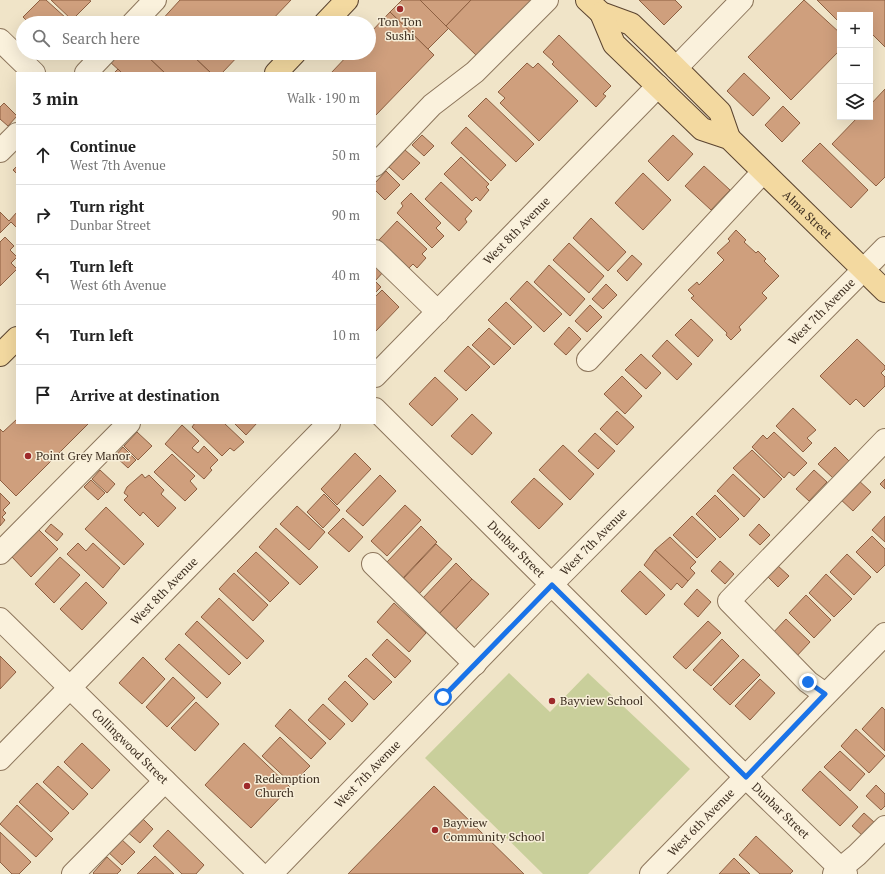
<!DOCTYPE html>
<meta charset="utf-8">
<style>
:root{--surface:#fff;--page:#f2f2f2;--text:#222;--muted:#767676;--line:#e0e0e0}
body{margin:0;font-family:"PT Serif",serif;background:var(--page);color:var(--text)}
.controls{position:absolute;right:12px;top:12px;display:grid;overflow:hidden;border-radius:0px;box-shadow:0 4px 16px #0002}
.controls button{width:36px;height:36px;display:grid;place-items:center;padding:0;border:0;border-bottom:1px solid var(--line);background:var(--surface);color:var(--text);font:20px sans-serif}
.stop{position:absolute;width:12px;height:12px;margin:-9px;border:3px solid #1a73e8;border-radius:50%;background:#fff}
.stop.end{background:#1a73e8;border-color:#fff;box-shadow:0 1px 4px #0008}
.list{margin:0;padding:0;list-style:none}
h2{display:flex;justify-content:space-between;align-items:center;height:52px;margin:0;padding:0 16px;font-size:17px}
h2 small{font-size:13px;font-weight:400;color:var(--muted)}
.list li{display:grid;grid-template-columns:26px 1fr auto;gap:12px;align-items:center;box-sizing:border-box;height:60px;padding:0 16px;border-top:1px solid var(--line)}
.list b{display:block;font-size:15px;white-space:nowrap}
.list p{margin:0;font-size:13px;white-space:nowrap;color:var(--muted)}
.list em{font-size:13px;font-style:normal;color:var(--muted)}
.icon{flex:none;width:22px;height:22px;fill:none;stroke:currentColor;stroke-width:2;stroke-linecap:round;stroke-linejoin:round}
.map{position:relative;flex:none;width:885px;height:874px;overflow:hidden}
.search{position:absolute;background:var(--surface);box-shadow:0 4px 16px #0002;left:16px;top:16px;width:360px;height:44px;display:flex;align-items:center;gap:10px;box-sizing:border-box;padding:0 14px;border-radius:22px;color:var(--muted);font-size:15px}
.panel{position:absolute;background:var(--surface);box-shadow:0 4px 16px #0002;left:16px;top:72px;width:360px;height:352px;border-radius:0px}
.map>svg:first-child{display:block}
</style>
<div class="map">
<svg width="885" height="874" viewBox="0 0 885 874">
<rect width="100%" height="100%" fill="#f0e4c8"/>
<polygon fill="#c9cf9b" points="509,673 550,712 588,673 690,769 588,874 543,874 425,758"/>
<g fill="#cf9f7d" stroke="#8d5f41">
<polygon points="40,0 46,0 66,18 61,23 29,23 23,17"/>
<polygon points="51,0 89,0 91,1 72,20"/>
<polygon points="180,0 291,0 269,23 159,23"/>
<polygon points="402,0 420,0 449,28 428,49 390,12"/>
<polygon points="420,0 471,0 446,26"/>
<polygon points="471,0 532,0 477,56 446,26"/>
<polygon points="639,0 675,0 682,7 664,25"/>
<polygon points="804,0 840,33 840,50 791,100 748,57"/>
<polygon points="817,0 885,0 885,47 870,32 870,15 840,15 840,23"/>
<polygon points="390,12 434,55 375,116 375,73 331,73 350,53 369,53 369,34"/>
<polygon points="559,35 611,86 603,94 606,96 596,107 552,64 554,62 543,52"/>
<polygon points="115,53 144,53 165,73 122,73 108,60"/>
<polygon points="144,53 190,53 211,73 165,73"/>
<polygon points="190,53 241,53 222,73 211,73"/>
<polygon points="527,63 533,68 538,63 578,101 539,141 500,103 505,98 498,92"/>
<polygon points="118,69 122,73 114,73"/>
<polygon points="744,73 770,98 753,116 727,91"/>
<polygon points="885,89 885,177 876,186 832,144 858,117 870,117 870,105"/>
<polygon points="486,98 534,144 516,162 468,116"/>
<polygon points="4,103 17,116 8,126 0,119 0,107"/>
<polygon points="783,106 800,123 782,142 765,125"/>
<polygon points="466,127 506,165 491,181 451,143"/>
<polygon points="422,135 434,146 424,156 412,145"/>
<polygon points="673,135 693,154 668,181 648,161"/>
<polygon points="820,143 868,190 851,208 802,161"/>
<polygon points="405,150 420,163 403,180 389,167"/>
<polygon points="461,157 489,184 486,187 489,190 480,201 476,197 472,201 444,174"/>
<polygon points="17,166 17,174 13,170"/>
<polygon points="704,166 730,190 711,210 685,186"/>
<polygon points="386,171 400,185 385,200 375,190 375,183"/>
<polygon points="643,173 671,200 643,230 615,203"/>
<polygon points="441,182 472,211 465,219 467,222 459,231 425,199"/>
<polygon points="411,193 441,223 436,228 444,236 432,248 397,213 403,206 401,203"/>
<polygon points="0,212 9,221 17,212 17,228 11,222 0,233"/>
<polygon points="591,218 626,252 608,271 573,238"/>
<polygon points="397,221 427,249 422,254 426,258 417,268 413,264 409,268 379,240"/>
<polygon points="736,230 746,240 744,242 756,253 758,251 766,259 764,261 779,276 762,293 767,298 739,327 741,330 731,340 726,335 727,333 691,298 694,296 688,290 697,282 699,285 724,260 717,253 730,241 728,239"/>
<polygon points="5,237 14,246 10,250 17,257 11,263 17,269 0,286 0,242"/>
<polygon points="569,243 604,276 589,293 553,260"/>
<polygon points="632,255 642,264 627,281 617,271"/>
<polygon points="375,260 385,270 375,281 381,287 375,293"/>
<polygon points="549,265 585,299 570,316 534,282"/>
<polygon points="527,281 562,314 544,332 510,299"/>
<polygon points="606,284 617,295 603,309 592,299"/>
<polygon points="382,290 399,307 375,332 375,297"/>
<polygon points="506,302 532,327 514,345 488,320"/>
<polygon points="590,305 602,317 587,332 575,321"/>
<polygon points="691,319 713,340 698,357 675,335"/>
<polygon points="569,327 581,339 566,355 554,344"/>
<polygon points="489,328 511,348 494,365 472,345"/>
<polygon points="857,339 885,366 885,369 881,373 885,377 885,386 864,407 856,399 850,405 820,376"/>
<polygon points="667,340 692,364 677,380 652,356"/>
<polygon points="468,346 490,367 466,391 444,371"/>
<polygon points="641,354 661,373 646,389 625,370"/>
<polygon points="622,376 642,396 625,414 604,394"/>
<polygon points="435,377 458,399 432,426 409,404"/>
<polygon points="793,408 816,430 807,438 812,443 803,452 776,426"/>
<polygon points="617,411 634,427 617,445 600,429"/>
<polygon points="472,414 492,433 472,455 451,436"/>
<polygon points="17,419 17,423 89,423 16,496 0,480 0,429 3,432"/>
<polygon points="195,423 224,423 244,442 234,451 230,448 222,456 192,427"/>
<polygon points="234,423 257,423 246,435"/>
<polygon points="182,425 199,441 192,448 198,453 204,446 218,460 210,468 212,470 204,479 165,444"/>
<polygon points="137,432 152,446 138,460 124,446"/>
<polygon points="774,432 807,463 794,476 789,472 784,478 752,447 763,435 767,439"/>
<polygon points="595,433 615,451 598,469 578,451"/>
<polygon points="563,445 594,474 570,500 539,470"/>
<polygon points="123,447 136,460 128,468 115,456"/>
<polygon points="835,447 849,461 833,478 818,464"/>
<polygon points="752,450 782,479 764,498 733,468"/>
<polygon points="355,453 371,469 337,505 321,489"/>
<polygon points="172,454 195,476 190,481 197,489 185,501 154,472"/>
<polygon points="100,470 115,484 107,493 92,479"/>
<polygon points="814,470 827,482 809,501 796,489"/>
<polygon points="142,474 145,478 149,475 164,490 161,494 176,508 158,527 143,512 140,516 124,500 128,496 124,493 127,487"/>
<polygon points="733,474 760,499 744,517 717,491"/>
<polygon points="380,475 396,491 363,526 346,511"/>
<polygon points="534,478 563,504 539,529 511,502"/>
<polygon points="856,478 871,492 853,511 838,497"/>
<polygon points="885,479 885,489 880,484"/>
<polygon points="91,480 105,493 98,500 84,487"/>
<polygon points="0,493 10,503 3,510 6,513 2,517 5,520 0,526"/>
<polygon points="324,494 340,510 323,528 307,512"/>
<polygon points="715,495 739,519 720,538 696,514"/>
<polygon points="405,505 421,520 387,556 371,541"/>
<polygon points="297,506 325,532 309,550 280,524"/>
<polygon points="106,507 144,544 124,565 85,529"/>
<polygon points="692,516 716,539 697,558 673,535"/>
<polygon points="885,516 885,542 872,530"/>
<polygon points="343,518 363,537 349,552 328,533"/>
<polygon points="51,524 63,534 57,541 45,531"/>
<polygon points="759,524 770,535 760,545 749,535"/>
<polygon points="421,526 437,542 403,578 387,562"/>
<polygon points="276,528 318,567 300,585 259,547"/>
<polygon points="39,530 58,549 31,577 12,557"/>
<polygon points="872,536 885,549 885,565 877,573 856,552"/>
<polygon points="670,537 696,562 690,568 695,573 688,581 655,550"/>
<polygon points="78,543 86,551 93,543 120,568 103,588 67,554"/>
<polygon points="436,544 452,559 418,595 402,580"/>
<polygon points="655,550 688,581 682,588 677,583 671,590 644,565"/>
<polygon points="256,552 289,583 270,602 237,571"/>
<polygon points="847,554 871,577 854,595 830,572"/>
<polygon points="60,557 80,575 54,603 35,584"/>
<polygon points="720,561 734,574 725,584 711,571"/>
<polygon points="456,563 472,579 438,615 422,599"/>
<polygon points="777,565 789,576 778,587 767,576"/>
<polygon points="640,571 665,595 646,615 621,591"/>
<polygon points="234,573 268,605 253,621 219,589"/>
<polygon points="826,574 852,599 834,617 809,593"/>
<polygon points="472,579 489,594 455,630 438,615"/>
<polygon points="86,582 107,603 82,630 60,609"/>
<polygon points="697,589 711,602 698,617 684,604"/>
<polygon points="806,595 831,620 814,638 789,613"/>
<polygon points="219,598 264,641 247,659 201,617"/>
<polygon points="394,603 426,633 409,652 377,622"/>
<polygon points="786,619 810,642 794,659 770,636"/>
<polygon points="197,621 241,663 229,675 185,634"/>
<polygon points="708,621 721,633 686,669 673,657"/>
<polygon points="387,639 411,661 395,678 372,655"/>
<polygon points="722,639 739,656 711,686 693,670"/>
<polygon points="179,644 221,683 207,698 165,659"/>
<polygon points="0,656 16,672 0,689"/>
<polygon points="143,657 165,679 142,704 119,683"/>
<polygon points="366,658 392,682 374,700 348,676"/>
<polygon points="743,659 760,675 730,705 713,689"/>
<polygon points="173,677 195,698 167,727 146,707"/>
<polygon points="760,679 775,693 750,720 735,706"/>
<polygon points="345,681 368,704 352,722 328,699"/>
<polygon points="196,702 219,724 195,751 171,728"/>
<polygon points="323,704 345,724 330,740 308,720"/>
<polygon points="882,707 885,710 885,751 862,729"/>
<polygon points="290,709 326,743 311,759 275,726"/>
<polygon points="856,729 885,756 869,773 841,746"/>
<polygon points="280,737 310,766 292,784 262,756"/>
<polygon points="82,743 110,770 92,789 64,762"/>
<polygon points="244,743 290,787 251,828 205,785"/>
<polygon points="840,751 865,774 850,791 824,767"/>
<polygon points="58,766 88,794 73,810 43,782"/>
<polygon points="820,771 858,807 840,826 802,790"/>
<polygon points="37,783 69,813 51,832 19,802"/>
<polygon points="876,785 885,794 885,806 881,810 866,796"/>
<polygon points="434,786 524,874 348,874"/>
<polygon points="17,805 53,839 36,857 0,824"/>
<polygon points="864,813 875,823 863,836 852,826"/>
<polygon points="139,815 153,829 140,843 125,830"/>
<polygon points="168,830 204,865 196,874 182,874 153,846"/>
<polygon points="0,832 31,862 19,874 12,874 0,862"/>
<polygon points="756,836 793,871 790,874 760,874 739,855"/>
<polygon points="120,838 135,852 122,865 107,851"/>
<polygon points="155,856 174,874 137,874"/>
<polygon points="107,857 121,870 117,874 94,874 93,873"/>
<polygon points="734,858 750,874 719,874"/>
</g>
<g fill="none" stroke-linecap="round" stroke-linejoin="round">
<defs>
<g id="minor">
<polyline points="133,23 155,0"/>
<polyline points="0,40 34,73"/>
<polyline points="676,68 742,0"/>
<polyline points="86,73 105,53"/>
<polyline points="0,151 17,134"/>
<polyline points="375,165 432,105 475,72 547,0"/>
<polyline points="375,251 438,312"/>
<polyline points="588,360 763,172"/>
<path id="s1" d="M 375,376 L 658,86"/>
<path id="s2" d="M 375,409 L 729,761 L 846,874"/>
<polyline points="0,553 129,423"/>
<polyline points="373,564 475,664"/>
<path id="s3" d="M 0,619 L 260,874"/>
<polyline points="825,694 808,682 729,601 885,440"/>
<path id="s4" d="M 0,759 L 329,423"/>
<polyline points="73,874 165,781"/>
<path id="s5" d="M 271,874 L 538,598 L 885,248"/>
<path id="s6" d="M 651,874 L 885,634"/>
<polyline points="834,874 857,855 885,827"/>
</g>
<g id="major">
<polyline points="587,0 601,13 631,24 660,52 720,112 729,138"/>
<path id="s7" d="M 601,13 L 614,44 L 702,129 L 729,138 L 885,291"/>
<polyline points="325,23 347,0"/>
<polyline points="276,73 295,53"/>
<polyline points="0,355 17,338"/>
</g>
</defs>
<use href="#minor" stroke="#8d765c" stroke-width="24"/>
<use href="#major" stroke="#5b4430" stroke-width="24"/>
<use href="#minor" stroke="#faf1dc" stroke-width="22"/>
<use href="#major" stroke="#f3d9a0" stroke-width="22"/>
</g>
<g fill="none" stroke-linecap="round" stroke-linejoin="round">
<polyline stroke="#1a73e8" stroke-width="5" points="443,697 552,585 746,777 825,694 808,682"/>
</g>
<g fill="#9e2a2b" stroke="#f7eed8" stroke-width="1.5">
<circle cx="400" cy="9" r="4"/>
<circle cx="28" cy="456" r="4"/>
<circle cx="552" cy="701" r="4"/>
<circle cx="247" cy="786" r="4"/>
<circle cx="435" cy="830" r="4"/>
</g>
<g text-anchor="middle" stroke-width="3" stroke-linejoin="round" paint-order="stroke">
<g font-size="12" fill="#3d2e20" stroke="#f7eed8" text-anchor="start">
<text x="400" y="26" text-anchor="middle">Ton Ton<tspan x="400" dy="14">Sushi</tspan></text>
<text x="36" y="460">Point Grey Manor</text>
<text x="560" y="705">Bayview School</text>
<text x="255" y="783">Redemption<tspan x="255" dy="14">Church</tspan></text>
<text x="443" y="827">Bayview<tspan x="443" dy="14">Community School</tspan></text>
</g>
<g font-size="12" fill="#3d2e20" stroke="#f7eed8">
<text dy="4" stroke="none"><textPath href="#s7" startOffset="294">Alma Street</textPath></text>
<text dy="4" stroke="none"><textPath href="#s1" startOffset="203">West 8th Avenue</textPath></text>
<text dy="4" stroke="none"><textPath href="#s5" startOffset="787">West 7th Avenue</textPath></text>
<text dy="4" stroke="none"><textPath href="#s5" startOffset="463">West 7th Avenue</textPath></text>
<text dy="4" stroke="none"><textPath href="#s2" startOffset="199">Dunbar Street</textPath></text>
<text dy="4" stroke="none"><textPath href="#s4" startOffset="235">West 8th Avenue</textPath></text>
<text dy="4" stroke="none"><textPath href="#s3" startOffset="182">Collingwood Street</textPath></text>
<text dy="4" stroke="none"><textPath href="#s5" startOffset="139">West 7th Avenue</textPath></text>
<text dy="4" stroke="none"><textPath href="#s2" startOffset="571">Dunbar Street</textPath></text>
<text dy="4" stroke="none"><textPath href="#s6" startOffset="72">West 6th Avenue</textPath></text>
</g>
</g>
</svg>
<div class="controls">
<button>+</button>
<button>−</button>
<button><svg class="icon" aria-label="layers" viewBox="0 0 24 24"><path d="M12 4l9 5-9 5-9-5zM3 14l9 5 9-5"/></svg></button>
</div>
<div class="stop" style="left:443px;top:697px"></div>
<div class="stop end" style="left:808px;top:682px"></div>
<div class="search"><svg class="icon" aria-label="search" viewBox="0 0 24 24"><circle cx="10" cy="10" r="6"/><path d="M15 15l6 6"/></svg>Search here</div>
<section class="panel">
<h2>3 min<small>Walk · 190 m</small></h2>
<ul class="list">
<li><svg class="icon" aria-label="ahead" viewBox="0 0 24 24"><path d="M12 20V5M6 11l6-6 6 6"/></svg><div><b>Continue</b><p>West 7th Avenue</p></div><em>50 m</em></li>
<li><svg class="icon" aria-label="right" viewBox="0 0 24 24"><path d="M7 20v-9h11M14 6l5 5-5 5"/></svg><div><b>Turn right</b><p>Dunbar Street</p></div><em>90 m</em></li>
<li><svg class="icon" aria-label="left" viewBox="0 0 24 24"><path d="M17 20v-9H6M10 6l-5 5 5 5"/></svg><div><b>Turn left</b><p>West 6th Avenue</p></div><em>40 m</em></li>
<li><svg class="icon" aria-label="left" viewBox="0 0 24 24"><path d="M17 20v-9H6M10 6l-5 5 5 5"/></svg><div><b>Turn left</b></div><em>10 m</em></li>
<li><svg class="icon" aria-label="arrive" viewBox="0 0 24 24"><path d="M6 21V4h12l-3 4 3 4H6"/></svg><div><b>Arrive at destination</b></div></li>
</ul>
</section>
</div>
